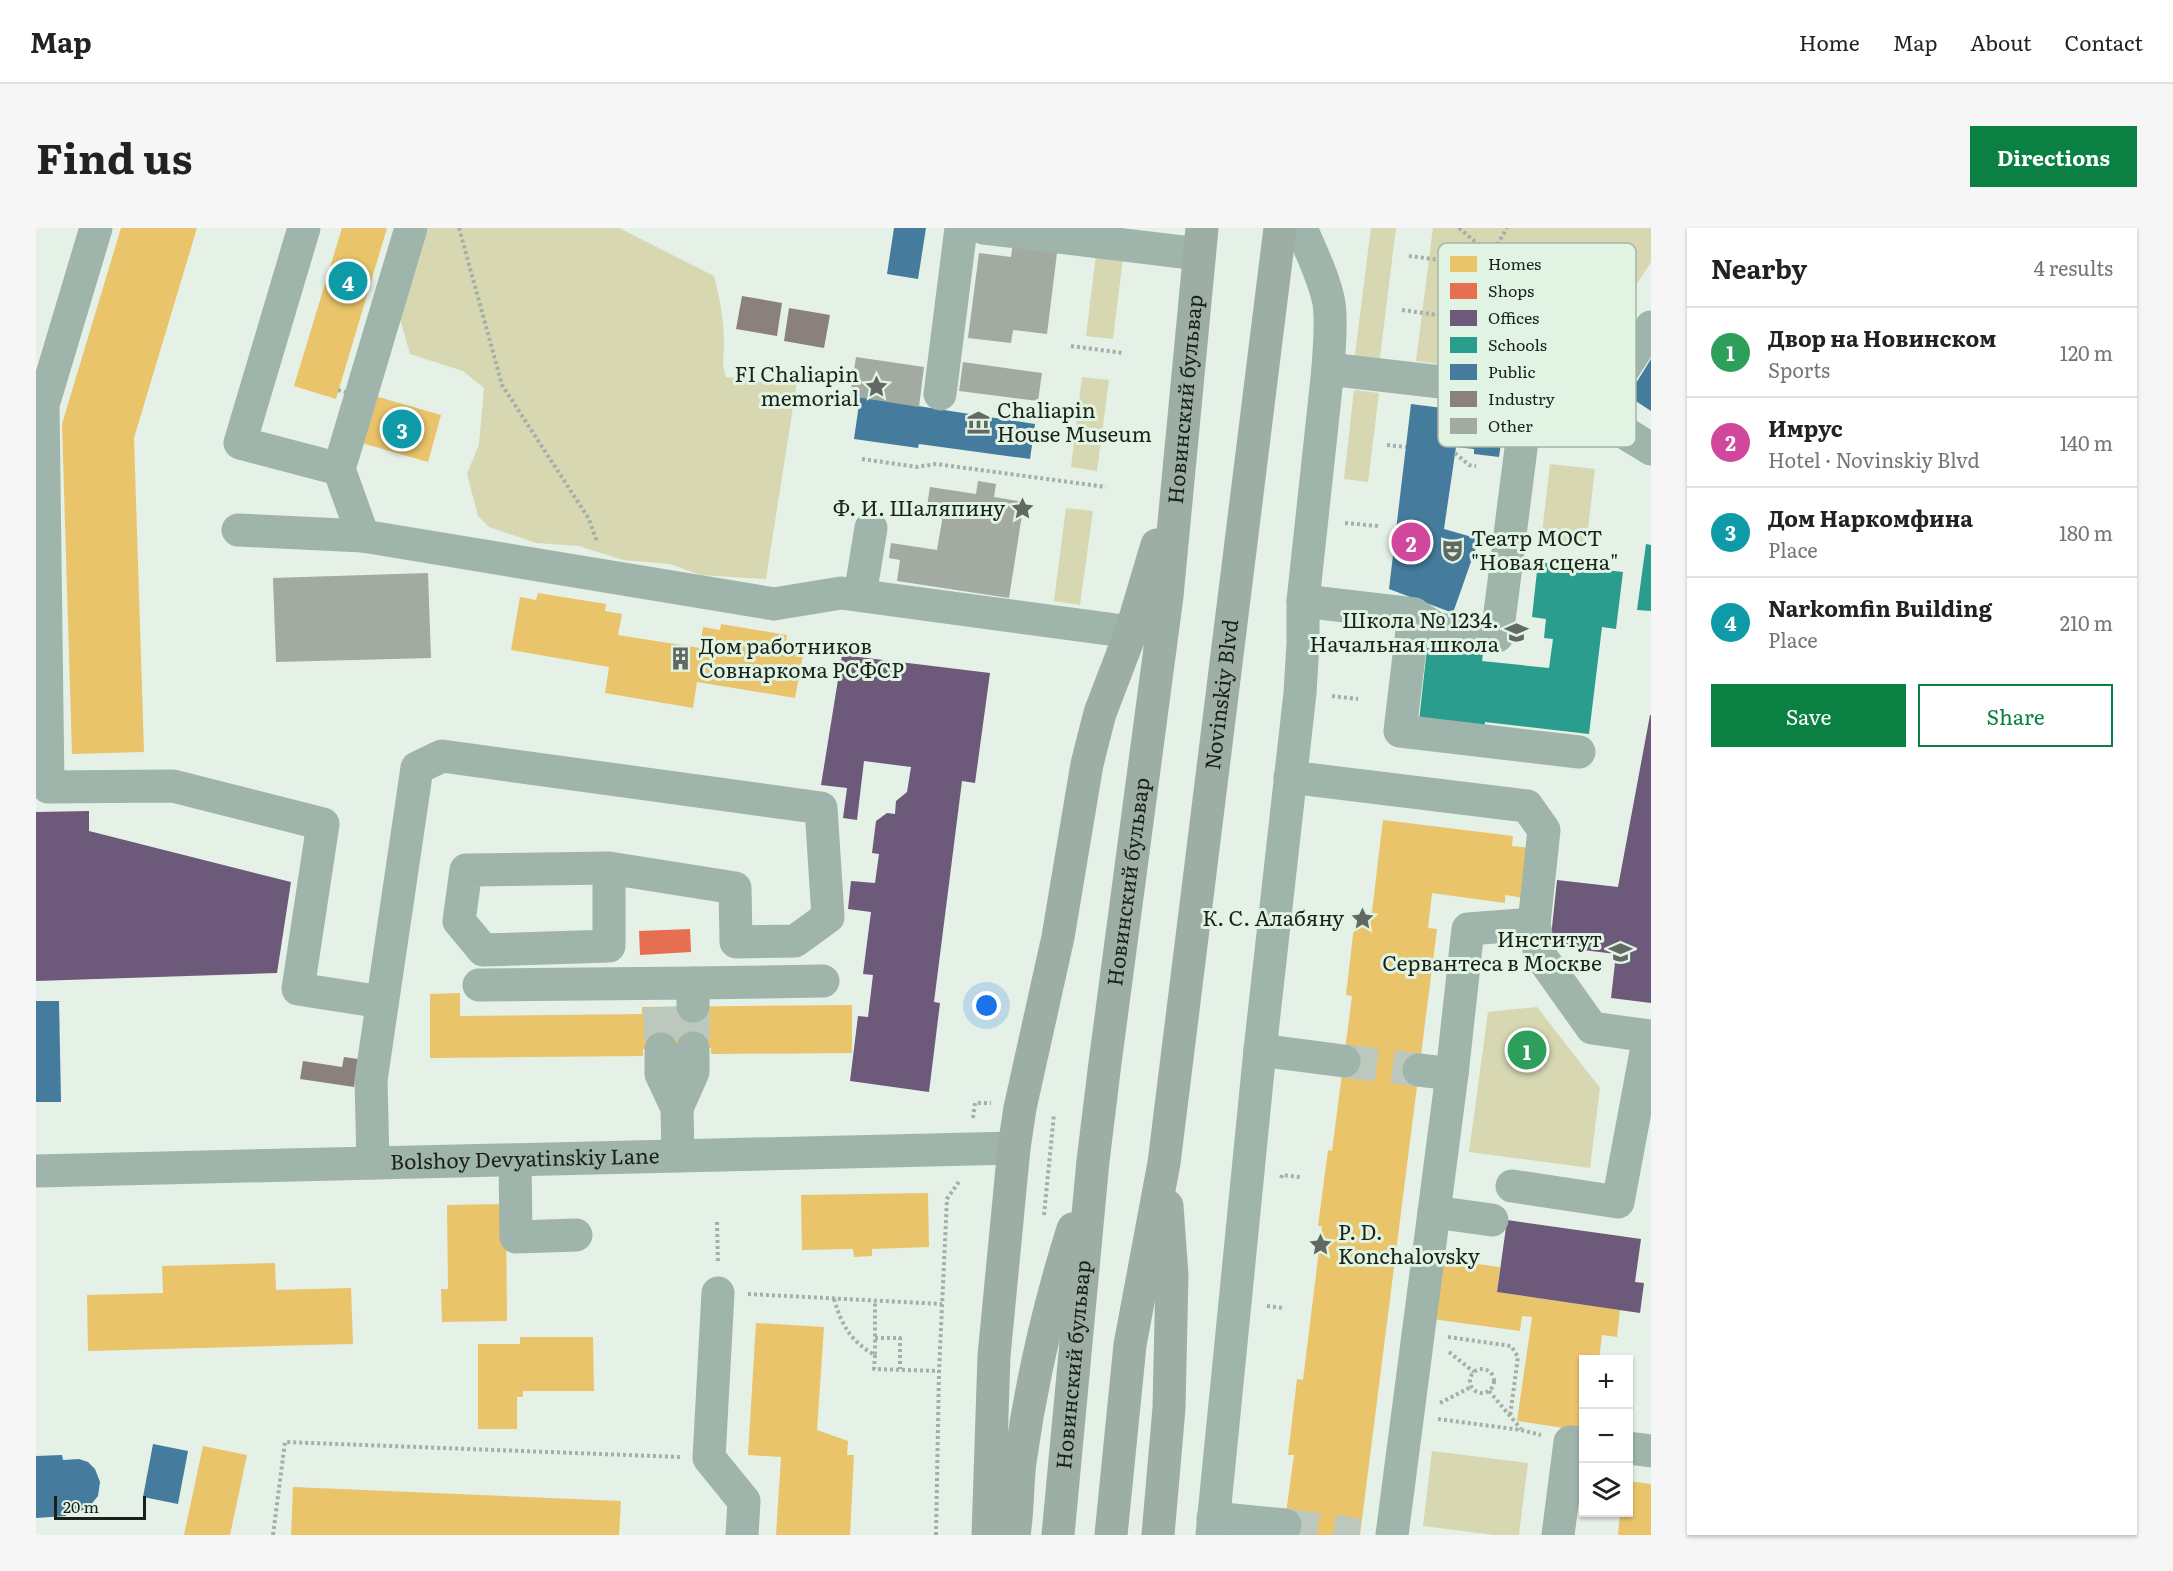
<!DOCTYPE html>
<meta charset="utf-8">
<style>
:root{--surface:#fff;--page:#f6f6f6;--text:#222;--muted:#767676;--line:#e0e0e0;--accent:#0b8043}
body{margin:0;font-family:Literata,serif;background:var(--page);color:var(--text)}
.controls{position:absolute;right:18px;bottom:18px;display:grid;overflow:hidden;border-radius:0px;box-shadow:0 2px 4px #0004}
.controls button{width:54px;height:54px;display:grid;place-items:center;padding:0;border:0;border-bottom:2px solid var(--line);background:var(--surface);color:var(--text);font:30px sans-serif}
.scale{position:absolute;left:18px;bottom:15px;width:92px;box-sizing:border-box;padding-left:6px;border:3px solid #1a211b;border-top:0;font-size:16px;line-height:21px;white-space:nowrap;color:#1a211b;-webkit-text-stroke:4px #e1f4e3;paint-order:stroke}
.you{position:absolute;left:951px;top:778px;width:21px;height:21px;margin:-15px;border:4px solid #fff;border-radius:50%;background:#1a73e8;box-shadow:0 0 0 9px #1a73e833}
.badge{display:grid;place-items:center;width:39px;height:39px;border-radius:50%;background:var(--accent);color:#fff;font-size:20px;font-weight:700}
.pin{position:absolute;translate:-50% -50%;border:3px solid #fff;box-shadow:0 2px 6px #0006}
.list{margin:0;padding:0;list-style:none}
h2{display:flex;justify-content:space-between;align-items:center;height:78px;margin:0;padding:0 24px;font-size:26px}
h2 small{font-size:20px;font-weight:400;color:var(--muted)}
.list li{display:grid;grid-template-columns:39px 1fr auto;gap:18px;align-items:center;box-sizing:border-box;height:90px;padding:0 24px;border-top:2px solid var(--line)}
.list b{display:block;font-size:22px;white-space:nowrap}
.list p{margin:0;font-size:20px;white-space:nowrap;color:var(--muted)}
.list em{font-size:20px;font-style:normal;color:var(--muted)}
.actions{display:flex;gap:12px;padding:18px 24px}
.actions a{flex:1;padding:14px 0;border:2px solid var(--accent);border-radius:0px;text-align:center;font-size:21px;color:var(--accent)}
.actions .main{background:var(--accent);color:#fff}
.icon{flex:none;width:33px;height:33px;fill:none;stroke:currentColor;stroke-width:2;stroke-linecap:round;stroke-linejoin:round}
.map{position:relative;flex:none;width:1615px;height:1307px;overflow:hidden;border-radius:0px}
header{display:flex;align-items:center;gap:36px;box-sizing:border-box;height:84px;padding:0 30px;background:var(--surface);border-bottom:2px solid var(--line)}
header strong{font-size:28px}
nav{display:flex;gap:33px;margin-inline-start:auto;font-size:21px}
.intro{display:flex;align-items:center;justify-content:space-between;box-sizing:border-box;height:144px;padding:0 36px}
h1{margin:0;font-size:42px}
.button{padding:15px 27px;border-radius:0px;background:var(--accent);color:#fff;font-size:21px;font-weight:700}
main{display:flex;gap:36px;padding:0 36px}
aside{flex:1;background:var(--surface);border-radius:0px;box-shadow:0 2px 4px #0004}
.map>svg:first-child{display:block}
</style>
<header>
<strong>Map</strong>
<nav><a>Home</a><a>Map</a><a>About</a><a>Contact</a></nav>
</header>
<div class="intro"><h1>Find us</h1><a class="button">Directions</a></div>
<main>
<div class="map">
<svg width="1615" height="1307" viewBox="0 0 1615 1307">
<rect width="100%" height="100%" fill="#e5f0e6"/>
<g fill="#d7d8b2">
<path d="M 392,0 L 583,0 L 678,48 C 684,71 688,92 688,116 C 688,131 685,133 690,149 L 724,154 L 763,141 L 730,351 L 664,347 L 634,336 L 587,332 L 543,318 L 500,315 L 453,299 L 442,288 L 431,246 L 443,216 L 448,160 L 427,143 L 374,126 L 364,91 Z"/>
<polygon points="1335,0 1360,0 1343,137 1318,134"/>
<polygon points="1397,0 1615,0 1615,34 1580,88 1545,154 1380,133"/>
<polygon points="1060,27 1087,30 1077,111 1050,108"/>
<polygon points="1046,149 1073,152 1061,243 1035,239"/>
<polygon points="1318,162 1343,165 1332,254 1308,251"/>
<polygon points="1514,236 1559,241 1550,318 1505,313"/>
<polygon points="1030,280 1057,283 1044,377 1018,373"/>
<polygon points="1501,779 1564,860 1554,940 1433,924 1452,784"/>
<polygon points="1396,1223 1492,1235 1483,1307 1458,1307 1387,1298"/>
</g>
<g fill="#e9c46a">
<polygon points="85,0 161,0 98,210 108,524 36,526 26,196"/>
<polygon points="306,0 351,0 300,171 258,158"/>
<polygon points="339,168 405,187 392,234 326,215"/>
<polygon points="502,365 570,376 569,383 586,386 582,407 664,420 667,399 684,402 685,396 751,407 750,413 769,416 759,470 661,454 657,480 569,465 573,439 475,422 484,369 500,372"/>
<polygon points="1347,592 1477,608 1476,618 1494,620 1488,670 1469,667 1469,675 1396,665 1392,700 1401,701 1324,1307 1247,1307 1258,1227 1252,1227 1261,1151 1267,1152 1286,998 1282,998 1292,922 1296,923 1316,768 1310,767 1319,690 1335,692"/>
<polygon points="424,765 424,788 606,786 606,779 816,777 816,825 675,826 675,820 607,821 607,828 394,830 394,766"/>
<polygon points="892,965 893,1019 836,1021 836,1028 818,1029 817,1021 766,1022 765,967"/>
<polygon points="470,976 471,1093 406,1094 405,1061 412,1061 411,977"/>
<polygon points="1404,1031 1464,1039 1461,1064 1584,1082 1581,1109 1566,1107 1563,1132 1548,1132 1548,1203 1481,1193 1496,1089 1486,1088 1484,1103 1396,1091"/>
<polygon points="239,1035 240,1062 315,1060 317,1116 52,1123 51,1067 127,1065 126,1038"/>
<polygon points="720,1095 788,1099 781,1202 812,1213 811,1227 818,1227 814,1307 740,1307 745,1229 712,1227"/>
<polygon points="484,1109 557,1109 558,1163 487,1163 487,1169 481,1169 481,1201 442,1201 442,1116 484,1116"/>
<polygon points="167,1218 211,1227 194,1307 148,1307"/>
<polygon points="1592,1253 1615,1256 1615,1307 1582,1307 1584,1284 1592,1284"/>
<polygon points="257,1259 585,1273 583,1307 255,1307"/>
</g>
<polygon fill="#e76f51" points="654,701 655,724 604,727 603,703"/>
<g fill="#6d597a">
<polygon points="806,427 954,445 939,555 926,553 898,774 904,775 893,864 814,853 822,788 832,789 837,747 827,746 835,684 812,681 815,653 839,655 843,626 836,625 840,593 851,585 859,586 860,573 871,564 875,539 828,533 821,592 807,590 811,560 785,557"/>
<polygon points="1614,487 1615,487 1615,775 1575,770 1580,726 1514,718 1521,652 1582,659"/>
<polygon points="53,583 53,603 255,654 241,745 0,753 0,584"/>
<polygon points="1471,992 1605,1011 1599,1054 1608,1055 1604,1085 1461,1064"/>
</g>
<g fill="#2a9d8f">
<polygon points="1610,316 1615,317 1615,383 1601,382"/>
<polygon points="1502,334 1587,344 1580,401 1566,399 1553,506 1449,494 1448,501 1383,493 1391,420 1447,426 1446,433 1513,440 1517,411 1508,410 1510,391 1496,389"/>
</g>
<g fill="#457b9d">
<polygon points="858,0 890,0 882,51 851,46"/>
<polygon points="1615,131 1615,183 1592,168"/>
<polygon points="824,169 999,196 994,231 883,216 882,220 818,211"/>
<polygon points="1375,176 1469,188 1463,229 1438,226 1438,221 1420,219 1408,301 1443,311 1417,385 1353,361"/>
<polygon points="0,773 23,773 25,874 0,874"/>
<polygon points="117,1216 152,1223 142,1276 107,1269"/>
<polygon points="26,1227 27,1232 43,1231 52,1234 59,1241 64,1254 62,1268 53,1279 45,1283 30,1283 30,1288 0,1290 0,1228"/>
</g>
<g fill="#8a817c">
<polygon points="706,68 746,75 741,108 700,101"/>
<polygon points="753,80 794,87 788,120 748,113"/>
<polygon points="308,829 322,831 318,859 264,851 267,833 306,839"/>
</g>
<g fill="#a3aaa1">
<polygon points="977,14 1021,25 1011,106 977,102 975,115 932,110 943,25 975,29"/>
<polygon points="820,129 888,139 883,179 814,168"/>
<polygon points="927,134 1006,145 1002,173 923,163"/>
<polygon points="942,253 960,256 958,269 988,274 973,370 861,353 864,332 853,330 855,315 901,322 908,281 891,278 894,259 940,266"/>
<polygon points="392,345 395,430 240,434 237,350"/>
</g>
<g fill="none" stroke-linecap="round" stroke-linejoin="round">
<g stroke="#bcc7bd" stroke-width="33" stroke-dasharray="33 16" stroke-linecap="butt">
<polyline points="657,778 657,820"/>
<polyline points="624,779 625,821"/>
<polyline points="1308,833 1383,842"/>
<polyline points="1249,1297 1323,1307"/>
</g>
<g stroke="#a2b0a9" stroke-width="4" stroke-dasharray="3 3" stroke-linecap="butt">
<polyline points="423,0 466,157 553,291 561,314"/>
<polyline points="1423,0 1455,27 1471,0"/>
<polyline points="1455,27 1500,89 1534,146"/>
<polyline points="1366,82 1444,93 1451,38 1373,28"/>
<polyline points="1500,89 1527,58 1585,90"/>
<polyline points="1434,92 1459,128"/>
<polyline points="1035,118 1087,125"/>
<polyline points="1351,217 1370,219"/>
<polyline points="1419,225 1433,237 1440,238"/>
<polyline points="826,231 881,239 900,236 1070,259"/>
<polyline points="1309,295 1342,298"/>
<polyline points="1296,468 1322,471"/>
<polyline points="937,890 939,875 955,875"/>
<polyline points="1245,950 1246,947 1264,949"/>
<polyline points="1008,987 1018,886"/>
<polyline points="681,994 682,1036"/>
<polyline points="712,1066 906,1076"/>
<path d="M 798,1071 C 806,1097 814,1113 839,1127 L 839,1073"/>
<polyline points="1231,1078 1248,1080"/>
<polyline points="1412,1109 1475,1118 1482,1129 1474,1188"/>
<polyline points="839,1110 864,1110 864,1141"/>
<polyline points="1413,1124 1438,1144"/>
<polyline points="839,1127 838,1141 903,1143"/>
<circle cx="1446" cy="1153" r="12"/>
<polyline points="1453,1163 1485,1201"/>
<polyline points="1404,1175 1435,1159"/>
<polyline points="1402,1191 1485,1202 1505,1207"/>
<polyline points="237,1307 249,1214 644,1229"/>
<polyline points="900,1307 903,1143 911,971 924,952"/>
</g>
<g stroke="#9fb4aa" stroke-width="33">
<polyline points="60,0 7,177 12,559 137,558 287,596 262,761 346,774"/>
<polyline points="268,0 204,215 303,241"/>
<polyline points="948,0 1163,26"/>
<polyline points="1292,141 1483,163 1558,186 1615,221"/>
<polyline points="904,166 925,0"/>
<polyline points="1558,186 1615,99"/>
<polyline points="202,302 327,308 738,376 805,365 1095,404"/>
<polyline points="327,308 303,241 375,0"/>
<polyline points="824,367 835,300"/>
<polyline points="1267,373 1378,386 1401,401 1461,408 1492,166"/>
<polyline points="1378,386 1364,503 1543,524"/>
<polyline points="1254,549 1491,578 1508,602 1498,696 1504,727 1556,800 1613,808 1582,974 1476,958"/>
<polyline points="657,755 787,753"/>
<polyline points="443,757 657,755 657,778"/>
<polyline points="625,821 625,846 641,880 642,928"/>
<polyline points="1224,822 1308,833"/>
<polyline points="1383,842 1416,846"/>
<polyline points="641,880 657,844 657,820"/>
<polyline points="479,932 480,1009 540,1007"/>
<polyline points="337,935 335,852 381,540 406,528 785,580 792,689 759,713 700,714 699,660 573,640 430,642 423,693 447,722 573,718 573,640"/>
<path id="s1" d="M 0,943 L 978,920"/>
<polyline points="1398,984 1456,992"/>
<polyline points="682,1065 673,1230 708,1273 706,1307"/>
<polyline points="1592,1220 1615,1223"/>
<polyline points="1177,1290 1249,1297"/>
<path d="M 1176,1307 L 1224,822 L 1264,465 L 1267,415 L 1267,373 L 1292,141 C 1293,119 1296,96 1293,75 C 1288,49 1275,24 1265,0"/>
<polyline points="1356,1307 1416,846 1432,701 1498,696"/>
<polyline points="1522,1307 1534,1214 1548,1215"/>
</g>
<g stroke="#9daea5" stroke-width="33">
<polyline points="952,1307 958,1128 978,920 984,880 1022,709 1051,536 1064,485 1095,404 1121,317"/>
<path d="M 978,1307 C 982,1283 981,1258 984,1234 C 995,1155 1013,1077 1037,1001"/>
<path id="s2" d="M 1022,1307 L 1057,933 L 1069,835 L 1131,368 L 1166,0"/>
<path id="s3" d="M 1075,1307 L 1094,1117 L 1128,935 L 1244,0"/>
<polyline points="1122,1307 1133,1180 1136,1047 1131,978"/>
</g>
<polyline stroke="#a2b0a9" stroke-width="4" stroke-dasharray="3 3" stroke-linecap="butt" points="302,162 338,173"/>
</g>
<defs>
<symbol id="sight-bare" viewBox="-9 -9 18 18"><path d="M0-6L1.8-2.2L6-1.7L2.9 1.2L3.7 5.4L0 3.3L-3.7 5.4L-2.9 1.2L-6-1.7L-1.8-2.2Z" fill="#616962" stroke="#e1f4e3" stroke-width="2.5" paint-order="stroke"/></symbol>
<symbol id="museum-bare" viewBox="-9 -9 18 18"><path d="M0-6L6-3V-2H-6V-3ZM-5-1h2V3h-2ZM-1-1h2V3h-2ZM3-1h2V3H3ZM-6 4H6V6H-6Z" fill="#616962" stroke="#e1f4e3" stroke-width="2.5" paint-order="stroke"/></symbol>
<symbol id="theatre-bare" viewBox="-9 -9 18 18"><path d="M-5-5.5Q0-4 5-5.5V0Q5 5 0 6Q-5 5-5 0ZM-3.3-2.5H-1v1.5H-3.3ZM1-2.5H3.3v1.5H1ZM-2.8 1Q0 5.5 2.8 1Z" fill="#616962" stroke="#e1f4e3" stroke-width="2.5" paint-order="stroke"/></symbol>
<symbol id="school-bare" viewBox="-9 -9 18 18"><path d="M0-5L7-2L0 1L-7-2ZM-4 1L0 2.5L4 1V4Q0 6-4 4Z" fill="#616962" stroke="#e1f4e3" stroke-width="2.5" paint-order="stroke"/></symbol>
<symbol id="building-bare" viewBox="-9 -9 18 18"><path d="M-4-6H4V6H1V3H-1V6H-4ZM-2.5-4.3h1.7v1.8h-1.7ZM.8-4.3h1.7v1.8H.8ZM-2.5-1h1.7V.8h-1.7ZM.8-1h1.7V.8H.8Z" fill="#616962" stroke="#e1f4e3" stroke-width="2.5" paint-order="stroke"/></symbol>
<symbol id="university-bare" viewBox="-9 -9 18 18"><path d="M0-5L7-2L0 1L-7-2ZM-4 1L0 2.5L4 1V4Q0 6-4 4Z" fill="#616962" stroke="#e1f4e3" stroke-width="2.5" paint-order="stroke"/></symbol>
</defs>
<g fill-rule="evenodd">
<use href="#sight-bare" x="824" y="142" width="33" height="33"/>
<use href="#museum-bare" x="926" y="178" width="33" height="33"/>
<use href="#sight-bare" x="970" y="264" width="33" height="33"/>
<use href="#theatre-bare" x="1400" y="306" width="33" height="33"/>
<use href="#school-bare" x="1464" y="388" width="33" height="33"/>
<use href="#building-bare" x="628" y="414" width="33" height="33"/>
<use href="#sight-bare" x="1310" y="674" width="33" height="33"/>
<use href="#university-bare" x="1568" y="708" width="33" height="33"/>
<use href="#sight-bare" x="1268" y="1000" width="33" height="33"/>
</g>
<g text-anchor="middle" stroke-width="6" stroke-linejoin="round" paint-order="stroke">
<g font-size="21" fill="#1a211b" stroke="#e1f4e3" text-anchor="end">
<text x="823" y="154">FI Chaliapin<tspan x="823" dy="24">memorial</tspan></text>
<text x="961" y="190" text-anchor="start">Chaliapin<tspan x="961" dy="24">House Museum</tspan></text>
<text x="969" y="288">Ф. И. Шаляпину</text>
<text x="1435" y="318" text-anchor="start">Театр МОСТ<tspan x="1435" dy="24">"Новая сцена"</tspan></text>
<text x="1463" y="400">Школа № 1234.<tspan x="1463" dy="24">Начальная школа</tspan></text>
<text x="663" y="426" text-anchor="start">Дом работников<tspan x="663" dy="24">Совнаркома РСФСР</tspan></text>
<text x="1308" y="698">К. С. Алабяну</text>
<text x="1566" y="719">Институт<tspan x="1566" dy="24">Сервантеса в Москве</tspan></text>
<text x="1302" y="1012" text-anchor="start">P. D.<tspan x="1302" dy="24">Konchalovsky</tspan></text>
</g>
<g font-size="21" fill="#1a211b" stroke="#e1f4e3">
<text dy="7" stroke="none"><textPath href="#s2" startOffset="1143">Новинский бульвар</textPath></text>
<text dy="7" stroke="none"><textPath href="#s3" startOffset="848">Novinskiy Blvd</textPath></text>
<text dy="7" stroke="none"><textPath href="#s2" startOffset="657">Новинский бульвар</textPath></text>
<text dy="7" stroke="none"><textPath href="#s1" startOffset="489">Bolshoy Devyatinskiy Lane</textPath></text>
<text dy="7" stroke="none"><textPath href="#s2" startOffset="171">Новинский бульвар</textPath></text>
</g>
</g>
<rect x="1402" y="15" width="198" height="204" rx="9" fill="#e1f4e3" stroke="#a5b5a7" stroke-width="1.5"/>
<rect x="1414" y="28" width="27" height="16" fill="#e9c46a"/>
<rect x="1414" y="55" width="27" height="16" fill="#e76f51"/>
<rect x="1414" y="82" width="27" height="16" fill="#6d597a"/>
<rect x="1414" y="109" width="27" height="16" fill="#2a9d8f"/>
<rect x="1414" y="136" width="27" height="16" fill="#457b9d"/>
<rect x="1414" y="163" width="27" height="16" fill="#8a817c"/>
<rect x="1414" y="190" width="27" height="16" fill="#a3aaa1"/>
<g font-size="16" fill="#1a211b">
<text x="1452" y="42">Homes</text>
<text x="1452" y="69">Shops</text>
<text x="1452" y="96">Offices</text>
<text x="1452" y="123">Schools</text>
<text x="1452" y="150">Public</text>
<text x="1452" y="177">Industry</text>
<text x="1452" y="204">Other</text>
</g>
</svg>
<div class="controls">
<button>+</button>
<button>−</button>
<button><svg class="icon" aria-label="layers" viewBox="0 0 24 24"><path d="M12 4l9 5-9 5-9-5zM3 14l9 5 9-5"/></svg></button>
</div>
<div class="scale">20 m</div>
<div class="you"></div>
<div class="pin badge" style="left:1491px;top:822px;background:#2e9e5b">1</div>
<div class="pin badge" style="left:1375px;top:314px;background:#d1479c">2</div>
<div class="pin badge" style="left:366px;top:201px;background:#0f9aa8">3</div>
<div class="pin badge" style="left:312px;top:53px;background:#0f9aa8">4</div>
</div>
<aside>
<h2>Nearby<small>4 results</small></h2>
<ul class="list">
<li><span class="badge" style="background:#2e9e5b">1</span><div><b>Двор на Новинском</b><p>Sports</p></div><em>120 m</em></li>
<li><span class="badge" style="background:#d1479c">2</span><div><b>Имрус</b><p>Hotel · Novinskiy Blvd</p></div><em>140 m</em></li>
<li><span class="badge" style="background:#0f9aa8">3</span><div><b>Дом Наркомфина</b><p>Place</p></div><em>180 m</em></li>
<li><span class="badge" style="background:#0f9aa8">4</span><div><b>Narkomfin Building</b><p>Place</p></div><em>210 m</em></li>
</ul>
<div class="actions"><a class="main">Save</a><a>Share</a></div>
</aside>
</main>
